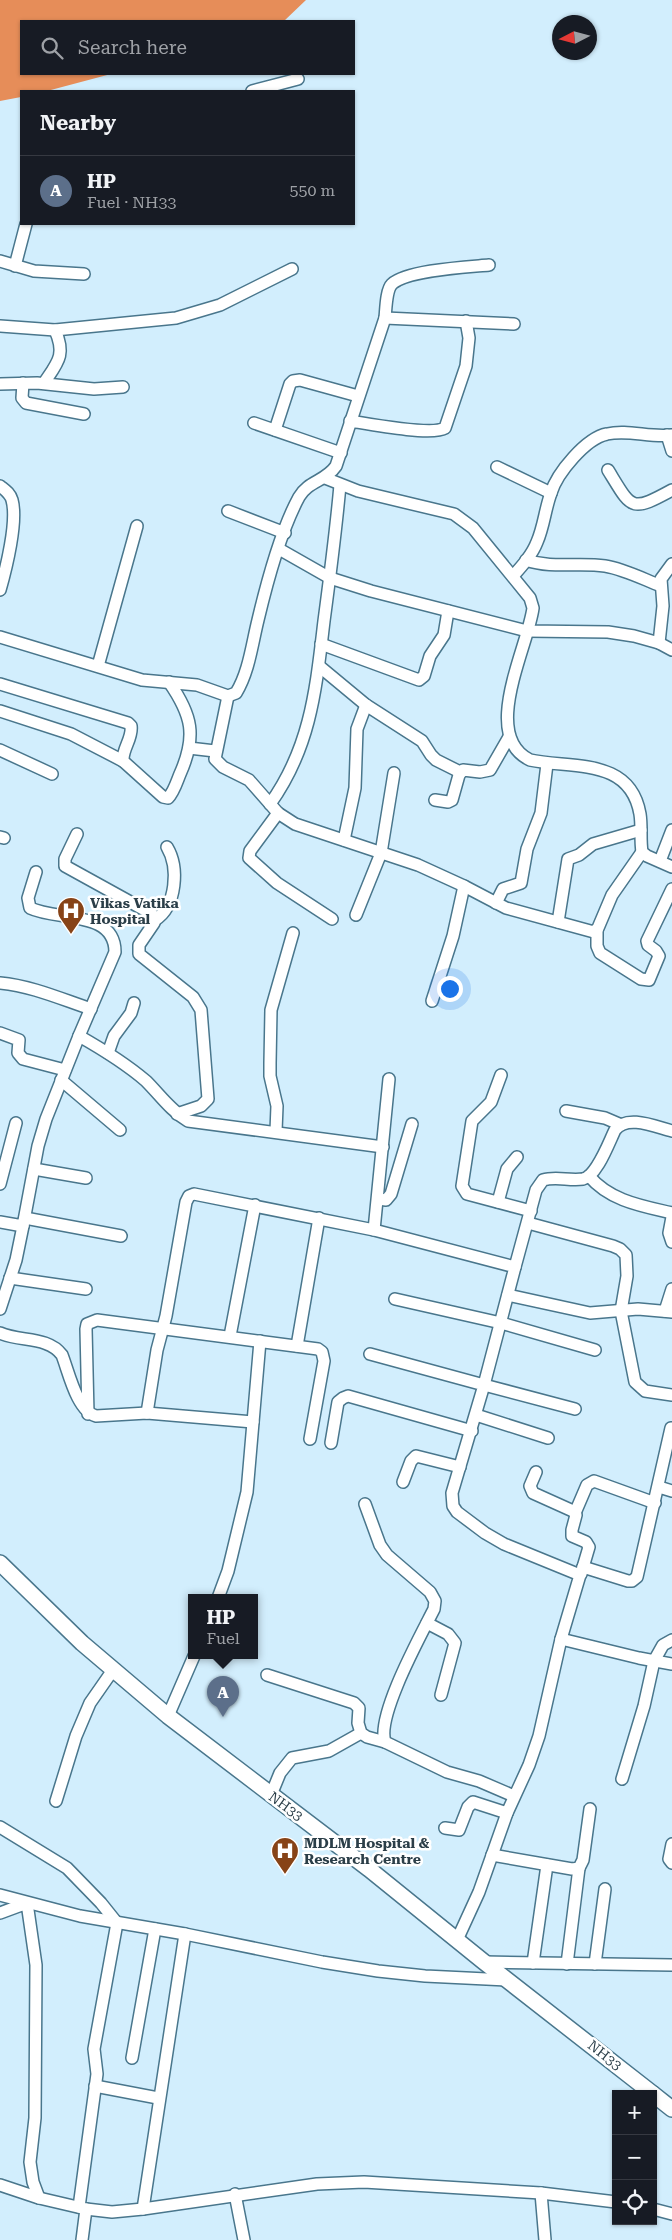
<!DOCTYPE html>
<meta charset="utf-8">
<style>
:root{--surface:#171b24;--page:#20242c;--text:#f1f3f6;--muted:#9ea1a6;--line:#363941;--accent:#c1a492}
body{margin:0;font-family:"Roboto Serif",serif;background:var(--page);color:var(--text)}
.controls{position:absolute;right:15px;bottom:15px;display:grid;overflow:hidden;border-radius:0px;box-shadow:0 1px 4px #0004}
.controls button{width:45px;height:45px;display:grid;place-items:center;padding:0;border:0;border-bottom:1px solid var(--line);background:var(--surface);color:var(--text);font:25px sans-serif}
.compass{position:absolute;left:552px;top:15px;width:45px;height:45px;border-radius:50%;background:var(--surface);box-shadow:0 1px 4px #0004;rotate:264deg}
.you{position:absolute;left:449px;top:988px;width:18px;height:18px;margin:-12px;border:4px solid #fff;border-radius:50%;background:#1a73e8;box-shadow:0 0 0 8px #1a73e833}
.badge{display:grid;place-items:center;width:32px;height:32px;border-radius:50%;background:var(--accent);color:#fff;font-size:16px;font-weight:700}
.pin{position:absolute;translate:-50% -41px;filter:drop-shadow(0 1px 2px #0008)}
.pin::after{content:'';position:absolute;top:26px;width:18px;height:15px;background:inherit;clip-path:polygon(0 0,100% 0,50% 100%)}
.popup{position:absolute;left:188px;top:1594px;width:70px;height:65px;box-sizing:border-box;display:grid;place-content:center;border-radius:0px;background:var(--surface);filter:drop-shadow(0 1px 4px #0005);font-size:16px;white-space:nowrap;color:var(--muted)}
.popup b{font-size:19px;color:var(--text)}
.popup::after{content:'';position:absolute;left:50%;top:100%;margin-left:-10px;border:10px solid transparent;border-top-color:var(--surface)}
.list{margin:0;padding:0;list-style:none}
h2{display:flex;justify-content:space-between;align-items:center;height:65px;margin:0;padding:0 20px;font-size:21px}
h2 small{font-size:16px;font-weight:400;color:var(--muted)}
.list li{display:grid;grid-template-columns:32px 1fr auto;gap:15px;align-items:center;box-sizing:border-box;height:70px;padding:0 20px;border-top:1px solid var(--line)}
.list b{display:block;font-size:19px;white-space:nowrap}
.list p{margin:0;font-size:16px;white-space:nowrap;color:var(--muted)}
.list em{font-size:16px;font-style:normal;color:var(--muted)}
.icon{flex:none;width:28px;height:28px;fill:none;stroke:currentColor;stroke-width:2;stroke-linecap:round;stroke-linejoin:round}
.map{position:relative;flex:none;width:672px;height:2240px;overflow:hidden}
.search{position:absolute;background:var(--surface);box-shadow:0 1px 4px #0004;left:20px;top:20px;width:335px;height:55px;display:flex;align-items:center;gap:12px;box-sizing:border-box;padding:0 18px;border-radius:0px;color:var(--muted);font-size:19px}
.panel{position:absolute;background:var(--surface);box-shadow:0 1px 4px #0004;left:20px;top:90px;width:335px;height:135px;border-radius:0px}
.map>svg:first-child{display:block}
</style>
<div class="map">
<svg width="672" height="2240" viewBox="0 0 672 2240">
<rect width="100%" height="100%" fill="#d2eefd"/>
<polygon fill="#e68d59" points="0,0 306,0 284,21 21,21 21,74 111,74 47,91 21,91 21,97 0,101"/>
<g fill="none" stroke-linecap="round" stroke-linejoin="round">
<defs>
<g id="street">
<polyline points="252,91 298,79"/>
<polyline points="0,261 34,271 84,274"/>
<polyline points="15,266 26,224"/>
<path d="M 385,318 C 386,309 386,290 392,284 C 407,270 468,267 489,265"/>
<polyline points="0,326 55,330 176,318 220,305 292,269"/>
<polyline points="23,383 22,398 26,403 84,414"/>
<path d="M 44,383 C 58,362 66,355 55,330"/>
<polyline points="0,384 37,383 94,389 123,387"/>
<path d="M 350,421 C 369,424 432,436 445,428 L 466,366 L 469,338 L 466,321"/>
<polyline points="254,423 341,453"/>
<polyline points="275,430 290,384 293,381 300,380 358,396"/>
<polyline points="667,435 672,451"/>
<polyline points="497,467 551,493"/>
<path d="M 608,470 C 632,509 630,513 672,490"/>
<path d="M 325,478 L 358,491 L 454,514 L 473,528 L 530,598 L 533,608 C 528,647 480,736 530,760 C 572,769 630,757 640,814 C 642,826 640,839 642,852 L 647,856 L 672,867"/>
<path d="M 0,486 C 5,490 10,493 12,500 C 18,521 6,569 0,590"/>
<polyline points="228,511 285,533"/>
<polyline points="279,549 330,578 371,591 527,631 608,632 634,636 659,643 672,650"/>
<path d="M 526,560 C 553,569 578,562 605,566 C 624,569 643,579 661,586"/>
<path d="M 513,576 C 522,566 532,555 537,542 C 544,526 545,509 551,493 C 557,473 586,438 607,434 C 628,429 650,438 672,435"/>
<path d="M 0,637 L 142,680 L 197,685 L 228,696 L 236,693 C 249,672 252,644 258,620 C 267,582 280,532 299,497 C 308,481 326,481 336,466 L 385,318 L 514,324"/>
<polyline points="659,643 663,606 661,579 672,564"/>
<polyline points="321,644 419,680 424,676 430,656 444,635 448,611"/>
<polyline points="98,666 137,526"/>
<polyline points="319,666 366,705 422,741 431,755 436,760 460,772"/>
<path d="M 0,684 L 128,723 L 131,726 C 133,738 122,749 123,761 L 163,797 L 168,798 C 174,792 177,781 180,774 C 197,736 192,715 169,682"/>
<polyline points="228,696 215,759 223,767 249,780 278,813 295,824 418,865 464,886 506,908 594,932 598,928 612,895 642,852"/>
<polyline points="0,711 71,734 123,761"/>
<polyline points="189,748 215,751"/>
<polyline points="0,750 52,774"/>
<polyline points="435,800 448,802 452,800 459,775 463,770 480,772 490,770 509,737"/>
<path d="M 270,804 C 311,747 316,688 324,621 C 330,576 336,530 340,485"/>
<polyline points="278,813 250,851 249,858 277,883 332,919"/>
<polyline points="77,834 65,859 65,866 152,914 154,923 139,945 139,954 193,997 201,1010 208,1099 201,1106 177,1114"/>
<polyline points="0,837 4,838"/>
<polyline points="344,840 355,788 357,729 366,705"/>
<polyline points="660,861 672,830"/>
<polyline points="496,903 503,889 521,883 527,849 541,813 547,764"/>
<polyline points="356,915 381,853 394,773"/>
<path d="M 155,920 C 177,906 179,867 167,847"/>
<polyline points="558,922 568,859 579,855 593,844 641,830"/>
<polyline points="597,930 597,946 600,953 641,979 649,980 659,956 656,951 648,945 647,941 672,889"/>
<path d="M 0,983 C 32,986 61,999 91,1009"/>
<polyline points="432,1001 453,936 464,886"/>
<polyline points="0,1033 19,1040 18,1053 23,1059 65,1070"/>
<path d="M 79,1036 C 102,1049 125,1063 146,1081 C 160,1095 171,1111 188,1121 L 383,1147"/>
<polyline points="108,1053 114,1036 131,1013 134,1003"/>
<polyline points="501,1075 491,1102 472,1121 462,1186 467,1194 531,1211"/>
<polyline points="61,1080 120,1130"/>
<polyline points="566,1111 605,1118 619,1124"/>
<polyline points="276,1131 277,1106 270,1076 270,1063 271,1010 293,933"/>
<polyline points="34,1169 86,1178"/>
<path d="M 589,1176 C 610,1201 642,1206 672,1213"/>
<polyline points="0,1184 16,1123"/>
<polyline points="378,1199 386,1200 391,1194 412,1124"/>
<polyline points="498,1202 507,1169 517,1157"/>
<polyline points="672,1217 669,1233 672,1242"/>
<polyline points="25,1218 121,1236"/>
<path d="M 0,1222 L 23,1226 L 38,1146 L 46,1119 L 79,1036 L 115,952 C 115,910 57,921 30,908 L 28,898 L 36,872"/>
<polyline points="528,1223 613,1246 620,1249 626,1255 627,1276 621,1311 635,1382 645,1391 672,1395"/>
<polyline points="374,1230 389,1079"/>
<path d="M 515,1267 L 536,1190 L 543,1180 C 556,1176 569,1181 583,1179 C 597,1176 609,1142 615,1130 C 627,1114 656,1127 672,1131"/>
<polyline points="10,1278 86,1289"/>
<polyline points="508,1295 590,1313 638,1309 672,1312"/>
<polyline points="395,1299 501,1323 595,1350"/>
<polyline points="0,1309 16,1260 23,1226"/>
<polyline points="665,1311 672,1289"/>
<path d="M 0,1333 C 20,1342 48,1336 62,1355 C 69,1373 77,1411 96,1416 L 147,1413 L 253,1422"/>
<polyline points="230,1336 255,1205"/>
<polyline points="297,1346 319,1218"/>
<polyline points="370,1354 484,1385 452,1493 453,1506 457,1512 485,1533 504,1544 580,1575 561,1639 539,1736 529,1765 507,1813 479,1892 457,1940"/>
<polyline points="147,1413 157,1350 166,1316 186,1202 189,1196 194,1194 374,1230 515,1267 484,1385 575,1409"/>
<polyline points="88,1414 86,1329 87,1324 97,1320 318,1349 322,1352 324,1361 310,1439"/>
<polyline points="476,1415 548,1438"/>
<polyline points="331,1443 338,1402 343,1398 348,1396 472,1431"/>
<polyline points="536,1472 530,1486 533,1493 573,1511 576,1515 572,1530 572,1536 586,1542 589,1547 581,1574"/>
<polyline points="403,1482 411,1461 416,1456 460,1467"/>
<polyline points="659,1487 672,1491"/>
<path d="M 365,1504 L 380,1545 L 387,1555 L 430,1592 L 435,1601 L 434,1609 C 421,1635 376,1716 385,1742 L 447,1772 L 479,1781 L 514,1796"/>
<polyline points="575,1513 587,1485 594,1481 655,1503"/>
<polyline points="583,1567 628,1581 632,1581 637,1577 671,1428"/>
<polyline points="218,1598 228,1571 247,1492 260,1341"/>
<polyline points="427,1623 448,1634 455,1643 441,1695"/>
<polyline points="561,1639 639,1658 672,1664"/>
<polyline points="267,1675 354,1703 359,1708 358,1723 361,1733 367,1737 385,1742"/>
<polyline points="168,1716 194,1656"/>
<polyline points="622,1779 644,1706 654,1661 663,1645 672,1640"/>
<polyline points="271,1795 280,1773 292,1758 329,1751 361,1733"/>
<polyline points="56,1801 76,1736 90,1703 113,1670"/>
<polyline points="0,1827 67,1868 101,1903 117,1923 94,2049 97,2074 79,2207"/>
<polyline points="445,1828 459,1830 468,1807 473,1802 507,1813"/>
<polyline points="672,1844 669,1859 672,1863"/>
<polyline points="492,1855 572,1869 579,1868 583,1860 590,1809"/>
<polyline points="0,1895 80,1916 185,1934 322,1962 378,1971 425,1976 507,1980"/>
<polyline points="0,1913 27,1903 36,1965 35,2118 30,2162 33,2182 39,2198"/>
<polyline points="484,1962 672,1965"/>
<polyline points="533,1963 547,1865"/>
<polyline points="567,1964 579,1868"/>
<polyline points="595,1964 605,1889"/>
<polyline points="132,2058 155,1929"/>
<polyline points="95,2086 158,2098"/>
<polyline points="0,2185 39,2198 86,2209 112,2212 143,2209 317,2184 364,2182 541,2193 616,2202"/>
<polyline points="541,2193 545,2240"/>
<polyline points="235,2194 244,2240"/>
<polyline points="143,2209 185,1934"/>
<polyline points="653,2209 672,2214"/>
<polyline points="82,2240 86,2209"/>
</g>
<g id="secondary">
<polyline points="0,1563 82,1643 168,1716 369,1869 484,1962 653,2094"/>
<polyline points="653,2094 672,2109"/>
</g>
</defs>
<use href="#street" stroke="#49768c" stroke-width="14"/>
<use href="#secondary" stroke="#49768c" stroke-width="18"/>
<use href="#street" stroke="#fff" stroke-width="11"/>
<use href="#secondary" stroke="#fff" stroke-width="15"/>
</g>
<defs>
<symbol id="hospital-pin" viewBox="-11 -11 22 30"><path d="M0 17L-7.5 6A9.5 9.5 0 1 1 7.5 6Z" fill="#874317" stroke="#fff"/><path d="M-5-5h3v3.5h4V-5h3V5h-3V1.5h-4V5h-3Z" fill="#fff"/></symbol>
</defs>
<g fill-rule="evenodd">
<use href="#hospital-pin" x="55" y="895" width="32" height="43"/>
<use href="#hospital-pin" x="269" y="1835" width="32" height="43"/>
</g>
<g text-anchor="middle" stroke-width="5" stroke-linejoin="round" paint-order="stroke">
<g font-size="14" font-weight="bold" fill="#2b3e48" stroke="#fff" text-anchor="start">
<text x="90" y="908">Vikas Vatika<tspan x="90" dy="16">Hospital</tspan></text>
<text x="304" y="1848">MDLM Hospital &amp;<tspan x="304" dy="16">Research Centre</tspan></text>
</g>
<g font-size="14" fill="#2b3e48" stroke="#fff">
<text transform="translate(286 1806) rotate(36)" y="5">NH33</text>
<text transform="translate(605 2055) rotate(38)" y="5">NH33</text>
</g>
</g>
</svg>
<div class="controls">
<button>+</button>
<button>−</button>
<button><svg class="icon" aria-label="locate" viewBox="0 0 24 24"><circle cx="12" cy="12" r="6"/><path d="M12 2v4M12 18v4M2 12h4M18 12h4"/></svg></button>
</div>
<svg class="compass" viewBox="-18 -18 36 36"><path d="M0-13l5 13h-10z" fill="#e53935"/><path d="M0 13l5-13h-10z" fill="#9ea1a6"/></svg>
<div class="you"></div>
<div class="pin badge" style="left:223px;top:1717px;background:#5c6f8a">A</div>
<div class="popup"><b>HP</b>Fuel</div>
<div class="search"><svg class="icon" aria-label="search" viewBox="0 0 24 24"><circle cx="10" cy="10" r="6"/><path d="M15 15l6 6"/></svg>Search here</div>
<section class="panel">
<h2>Nearby<small></small></h2>
<ul class="list">
<li><span class="badge" style="background:#5c6f8a">A</span><div><b>HP</b><p>Fuel · NH33</p></div><em>550 m</em></li>
</ul>
</section>
</div>
